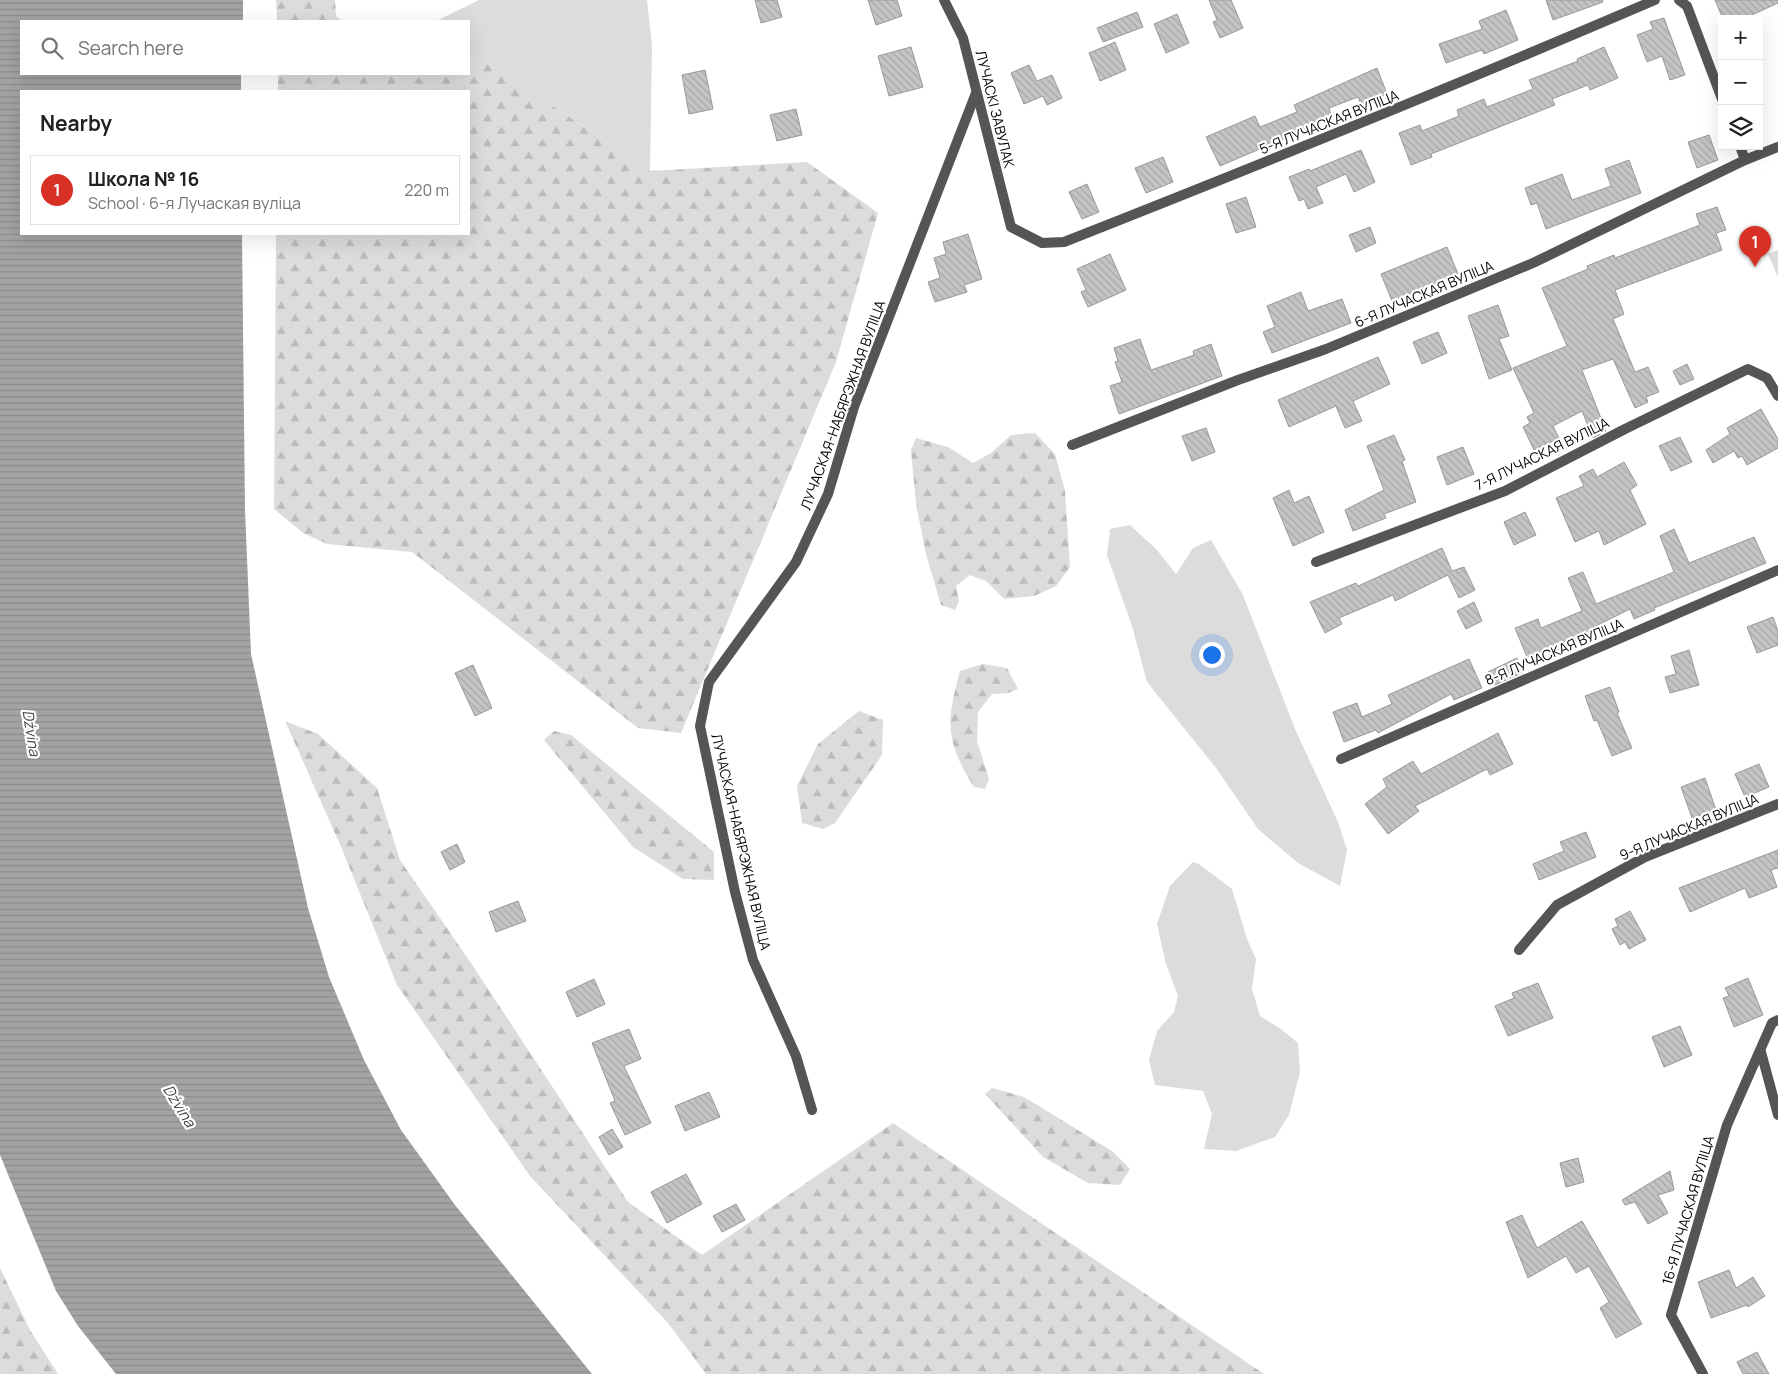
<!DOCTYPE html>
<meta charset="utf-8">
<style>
:root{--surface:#fff;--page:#f6f6f6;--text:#222;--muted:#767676;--line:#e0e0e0;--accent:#d93025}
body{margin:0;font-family:Manrope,sans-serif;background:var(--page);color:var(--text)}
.controls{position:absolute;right:15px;top:15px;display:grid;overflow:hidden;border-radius:0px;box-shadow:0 5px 20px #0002}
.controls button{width:45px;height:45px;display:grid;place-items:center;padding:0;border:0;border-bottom:1px solid var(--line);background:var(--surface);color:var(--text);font:25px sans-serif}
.you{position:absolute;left:1211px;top:654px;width:18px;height:18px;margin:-12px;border:4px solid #fff;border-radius:50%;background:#1a73e8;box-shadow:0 0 0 8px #1a73e833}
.badge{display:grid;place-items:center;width:32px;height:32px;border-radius:50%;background:var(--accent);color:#fff;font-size:16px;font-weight:700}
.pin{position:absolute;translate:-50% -41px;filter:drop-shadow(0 1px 2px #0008)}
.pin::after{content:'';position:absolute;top:26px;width:18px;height:15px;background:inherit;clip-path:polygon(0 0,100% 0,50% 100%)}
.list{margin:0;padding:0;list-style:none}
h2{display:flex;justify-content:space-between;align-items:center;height:65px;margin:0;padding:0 20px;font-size:21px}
h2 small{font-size:16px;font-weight:400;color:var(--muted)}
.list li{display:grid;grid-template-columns:32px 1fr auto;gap:15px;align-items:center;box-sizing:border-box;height:70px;margin:0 10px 10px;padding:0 10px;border:1px solid var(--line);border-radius:0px}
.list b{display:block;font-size:19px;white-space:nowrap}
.list p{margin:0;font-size:16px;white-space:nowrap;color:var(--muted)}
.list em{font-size:16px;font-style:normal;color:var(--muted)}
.icon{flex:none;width:28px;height:28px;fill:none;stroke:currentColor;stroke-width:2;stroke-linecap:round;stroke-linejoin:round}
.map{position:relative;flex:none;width:1778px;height:1374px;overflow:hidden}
.search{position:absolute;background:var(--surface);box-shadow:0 5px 20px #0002;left:20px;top:20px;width:450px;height:55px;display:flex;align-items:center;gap:12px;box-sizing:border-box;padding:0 18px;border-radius:0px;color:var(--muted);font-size:19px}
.panel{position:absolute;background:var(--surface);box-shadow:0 5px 20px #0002;left:20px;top:90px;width:450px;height:145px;border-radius:0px}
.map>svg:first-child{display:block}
</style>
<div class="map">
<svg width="1778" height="1374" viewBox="0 0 1778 1374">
<defs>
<pattern id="forest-firs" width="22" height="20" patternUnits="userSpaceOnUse" patternTransform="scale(1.25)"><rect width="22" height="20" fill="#dcdcdc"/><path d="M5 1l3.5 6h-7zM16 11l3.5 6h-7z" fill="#bbb"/></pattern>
<pattern id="water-rules" width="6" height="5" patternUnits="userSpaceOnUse" patternTransform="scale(1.25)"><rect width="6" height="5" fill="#a3a3a3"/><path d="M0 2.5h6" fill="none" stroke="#8b8b8b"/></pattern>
<pattern id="building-back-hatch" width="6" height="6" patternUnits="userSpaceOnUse" patternTransform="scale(1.25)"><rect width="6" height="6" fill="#c4c4c4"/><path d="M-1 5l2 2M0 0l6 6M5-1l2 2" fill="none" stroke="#a7a7a7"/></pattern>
</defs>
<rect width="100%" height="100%" fill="#fff"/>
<g fill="#dcdcdc">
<polygon points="479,0 647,0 652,45 650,171 486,61 469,59 469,21 436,21"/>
<polygon points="1778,250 1778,277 1768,254"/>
<polygon points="1130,525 1157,550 1176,574 1193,548 1211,540 1243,595 1295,729 1338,822 1347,850 1340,886 1298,863 1258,829 1216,768 1147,682 1132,626 1107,555 1110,529"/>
<polygon points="1193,862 1199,864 1232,889 1247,939 1256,959 1252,989 1260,1016 1281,1029 1298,1043 1300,1072 1289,1115 1275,1137 1236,1151 1204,1149 1212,1114 1203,1091 1155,1085 1149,1060 1157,1031 1174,1012 1178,996 1166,964 1157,924 1170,886"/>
</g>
<g fill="url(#forest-firs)">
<polygon points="276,0 335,0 336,16 342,21 277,21"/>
<polygon points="469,59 486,61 650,171 807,162 878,213 836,362 681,733 638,728 412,552 327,544 303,533 274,509 276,234 469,234 469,91 278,91 278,74 469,74"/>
<polygon points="1035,433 1055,454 1065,491 1070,567 1056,586 1034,596 1004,599 986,581 970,575 956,586 959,601 955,610 941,605 926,554 916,504 911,450 916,438 948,447 973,463 991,453 1011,435"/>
<path d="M 983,664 L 1007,668 L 1018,689 L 1008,693 L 992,694 L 978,712 L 977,741 L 989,779 L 985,789 L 974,787 C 945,741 946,722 960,671 Z"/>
<polygon points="859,711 883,720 882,755 835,823 823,829 802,823 797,786 818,744"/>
<polygon points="285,721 318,734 377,788 400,860 471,963 628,1202 702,1255 893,1123 1264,1374 706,1374 668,1323 530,1176 397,985 342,849"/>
<polygon points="554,731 571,735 714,852 714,880 683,879 633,847 544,740"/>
<polygon points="992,1088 1024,1097 1112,1151 1130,1169 1120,1185 1088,1183 1043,1157 985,1094"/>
<polygon points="0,1268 30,1330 58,1374 0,1374"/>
</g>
<polygon fill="url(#water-rules)" points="0,0 243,0 243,21 21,21 21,74 241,74 241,91 21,91 21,234 242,234 245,510 251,654 308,908 329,977 364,1060 401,1130 455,1205 592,1374 116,1374 78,1326 56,1291 0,1155"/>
<g fill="url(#building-back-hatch)" stroke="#999">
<polygon points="755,0 777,0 782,17 761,23"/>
<polygon points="868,0 897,0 902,16 876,25"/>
<polygon points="1209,0 1231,0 1243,28 1220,38 1213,22 1217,20"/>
<polygon points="1546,0 1602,0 1603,2 1553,20"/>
<polygon points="1715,0 1778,0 1778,3 1743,19 1723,19"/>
<polygon points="1506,10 1518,40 1484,54 1482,50 1446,63 1439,44 1482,29 1479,21"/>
<polygon points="1137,12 1143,27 1103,42 1097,28"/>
<polygon points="1177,14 1189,43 1166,53 1154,24"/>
<polygon points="1664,18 1685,75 1670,80 1662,56 1647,62 1637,35 1653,29 1650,22"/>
<polygon points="1115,42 1126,70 1100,81 1089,53"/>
<polygon points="911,47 923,87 889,96 878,56"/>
<polygon points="1604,47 1618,78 1590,90 1588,85 1552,99 1555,105 1431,154 1432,157 1411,165 1399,133 1420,125 1422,131 1459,116 1457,110 1484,99 1487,107 1533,89 1529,80 1578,61 1577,59"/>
<polygon points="1029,65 1037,81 1052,75 1062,98 1047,105 1043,96 1024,104 1011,73"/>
<polygon points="1377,68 1387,94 1361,104 1358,97 1329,108 1332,118 1220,166 1206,137 1255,116 1260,127 1297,112 1294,105"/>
<polygon points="705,70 713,109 689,114 682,75"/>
<polygon points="796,109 802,135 777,141 770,115"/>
<polygon points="1709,135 1718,160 1697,168 1688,142"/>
<polygon points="1361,150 1375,182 1354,192 1346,174 1316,187 1323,203 1308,209 1304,199 1299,201 1289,177 1309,169 1310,171"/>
<polygon points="1163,157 1173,182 1146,193 1135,168"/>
<polygon points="1629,160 1641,193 1546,229 1537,203 1531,205 1525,188 1562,174 1572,200 1611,186 1605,169"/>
<polygon points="1087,184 1099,212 1082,219 1069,192"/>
<polygon points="1246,197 1256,227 1236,233 1226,204"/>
<polygon points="1717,207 1726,230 1716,233 1722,250 1615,290 1624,314 1613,319 1635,372 1648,367 1659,392 1646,397 1648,402 1635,408 1613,359 1582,370 1606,431 1593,438 1582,411 1553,426 1559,438 1534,450 1523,427 1530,423 1527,417 1534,413 1513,368 1567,346 1542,288 1588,269 1587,266 1614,255 1615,258 1700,225 1696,214"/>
<polygon points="1370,227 1376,243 1356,252 1349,235"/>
<polygon points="968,234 982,279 964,285 967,292 935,302 928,282 940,278 934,258 946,254 943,242"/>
<polygon points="1447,247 1458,274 1392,301 1381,274"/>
<polygon points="1110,254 1126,290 1088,307 1081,292 1086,290 1077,269"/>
<polygon points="1301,292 1308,311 1342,299 1351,323 1272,353 1263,332 1275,327 1267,306"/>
<polygon points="1498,305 1509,336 1499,339 1512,370 1489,379 1468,316"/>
<polygon points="1438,332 1447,353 1422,364 1413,342"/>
<polygon points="1140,339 1151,370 1194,355 1193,351 1211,344 1222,376 1119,414 1110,386 1122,382 1115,362 1118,361 1114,348"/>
<polygon points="1378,357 1390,384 1353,401 1362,421 1345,428 1336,406 1289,427 1278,400"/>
<polygon points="1687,364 1694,379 1680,385 1673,371"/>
<polygon points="1761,409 1778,439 1778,448 1747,465 1742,456 1738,458 1734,451 1713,463 1706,450 1730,434 1727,428"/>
<polygon points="1206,428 1215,452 1192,461 1182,436"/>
<polygon points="1394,435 1405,460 1402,461 1416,502 1384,514 1386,518 1353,531 1345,510 1384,490 1367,446"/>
<polygon points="1680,437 1692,462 1671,471 1659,446"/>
<polygon points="1463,447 1474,474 1447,485 1437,457"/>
<polygon points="1624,462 1637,485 1630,490 1646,524 1604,545 1599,531 1575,542 1556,498 1584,486 1579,476 1593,469 1597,477"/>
<polygon points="1289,490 1294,503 1309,496 1324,532 1293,546 1273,498"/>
<polygon points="1525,512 1536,535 1514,545 1504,522"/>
<polygon points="1674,529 1689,563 1754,537 1766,563 1654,608 1655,610 1634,619 1630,609 1594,627 1596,634 1556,650 1554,646 1527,657 1515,628 1538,619 1541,628 1582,611 1568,578 1583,572 1596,604 1674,572 1660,536"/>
<polygon points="1442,548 1452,571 1464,567 1475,590 1459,598 1448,575 1395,601 1393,595 1339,618 1342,624 1325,633 1310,602 1356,583 1358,586"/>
<polygon points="1474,602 1482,621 1466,629 1457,611"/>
<polygon points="1773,617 1778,631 1778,645 1757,653 1747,627"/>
<polygon points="1689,650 1699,685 1670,693 1665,677 1676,674 1671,656"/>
<polygon points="1517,658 1524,672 1495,685 1488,672"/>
<polygon points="1469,659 1482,688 1454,700 1451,694 1378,733 1376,730 1344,742 1333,712 1357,703 1362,717 1392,704 1388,695"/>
<polygon points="473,665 492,708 475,716 455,673"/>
<polygon points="1610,687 1619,712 1617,713 1632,748 1612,756 1597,720 1594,721 1585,696"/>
<polygon points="1498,733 1513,764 1490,775 1487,769 1415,806 1419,811 1388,834 1365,804 1387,787 1383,779 1413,761 1421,774"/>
<polygon points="1759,764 1769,787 1745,797 1735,774"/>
<polygon points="1705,778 1716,810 1692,818 1681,787"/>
<polygon points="1586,832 1596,857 1539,880 1533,864 1564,851 1560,842"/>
<polygon points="457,844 465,862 450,870 441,852"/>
<polygon points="1778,850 1778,868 1771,870 1777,887 1749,898 1745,888 1690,912 1679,888"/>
<polygon points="518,901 526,921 496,932 489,912"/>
<polygon points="1630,911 1646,940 1629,949 1625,942 1620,945 1612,929 1618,926 1615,919"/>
<polygon points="1748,978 1763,1015 1734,1027 1723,998 1729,996 1725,988"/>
<polygon points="594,979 605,1004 577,1017 566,992"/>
<polygon points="1538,983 1553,1018 1508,1036 1495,1006 1514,998 1512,993"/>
<polygon points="1680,1026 1692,1055 1664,1067 1652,1037"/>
<polygon points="629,1029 641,1059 624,1066 651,1123 625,1135 610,1103 615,1101 592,1043"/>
<polygon points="709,1092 720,1117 685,1131 675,1106"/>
<polygon points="612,1129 623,1147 609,1155 599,1137"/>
<polygon points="1578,1158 1584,1182 1566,1187 1560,1163"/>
<polygon points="1670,1171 1674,1190 1658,1195 1668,1213 1648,1224 1635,1202 1625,1205 1622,1200"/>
<polygon points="686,1174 702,1204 667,1223 651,1192"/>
<polygon points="736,1204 745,1220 722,1232 713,1216"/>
<polygon points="1522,1215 1537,1248 1582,1221 1642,1324 1616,1338 1600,1308 1609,1302 1589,1266 1576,1273 1566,1256 1528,1278 1506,1222"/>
<polygon points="1729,1270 1736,1288 1753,1277 1765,1296 1748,1307 1747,1305 1711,1318 1698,1282"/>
<polygon points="1757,1352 1769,1374 1743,1374 1737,1362"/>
</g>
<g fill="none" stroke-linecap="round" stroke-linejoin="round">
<g stroke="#555" stroke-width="10">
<path d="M 944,0 L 963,38 L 1011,227 L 1042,243 L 1064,242 C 1262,164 1459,84 1655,0"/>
<polyline points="1679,0 1687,6 1722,99"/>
<polyline points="1740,146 1745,160"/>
<polyline points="1072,445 1238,380 1326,349 1533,263 1745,160 1778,147"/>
<polyline points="1316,562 1505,491 1625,429 1748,369 1767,378 1778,396"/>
<polyline points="1341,759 1778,570"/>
<polyline points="1519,950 1557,905 1645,857 1778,804"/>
<polyline points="1761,1052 1778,1115"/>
<polyline points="812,1110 796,1056 753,960 735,892 700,726 709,682 796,562 828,494 854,407 976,93"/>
<polyline points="1703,1374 1671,1315 1727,1125 1772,1023 1778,1020"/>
</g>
</g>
<g text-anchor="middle" stroke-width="4.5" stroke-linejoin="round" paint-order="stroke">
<g font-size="14" fill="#000" stroke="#fff">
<text transform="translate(995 109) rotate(76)" y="5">ЛУЧАСКІ ЗАВУЛАК</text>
<text transform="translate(1329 122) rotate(-22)" y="5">5-Я ЛУЧАСКАЯ ВУЛІЦА</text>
<text transform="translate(1424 294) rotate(-23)" y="5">6-Я ЛУЧАСКАЯ ВУЛІЦА</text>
<text transform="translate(843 405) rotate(-70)" y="5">ЛУЧАСКАЯ-НАБЯРЭЖНАЯ ВУЛІЦА</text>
<text transform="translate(1542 454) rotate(-26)" y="5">7-Я ЛУЧАСКАЯ ВУЛІЦА</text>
<text transform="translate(1554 652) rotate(-23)" y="5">8-Я ЛУЧАСКАЯ ВУЛІЦА</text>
<text transform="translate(1689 827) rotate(-23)" y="5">9-Я ЛУЧАСКАЯ ВУЛІЦА</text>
<text transform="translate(741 842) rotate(77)" y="5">ЛУЧАСКАЯ-НАБЯРЭЖНАЯ ВУЛІЦА</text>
<text transform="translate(1688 1210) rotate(-74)" y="5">16-Я ЛУЧАСКАЯ ВУЛІЦА</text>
</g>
<g font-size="15" font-style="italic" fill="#444" stroke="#fff">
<text transform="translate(31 733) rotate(81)" y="5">Dźvina</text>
<text transform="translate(179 1106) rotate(58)" y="5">Dźvina</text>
</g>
</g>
</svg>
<div class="controls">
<button>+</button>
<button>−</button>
<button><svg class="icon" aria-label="layers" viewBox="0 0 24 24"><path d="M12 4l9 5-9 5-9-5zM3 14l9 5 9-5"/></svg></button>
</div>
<div class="you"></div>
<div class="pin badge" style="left:1755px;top:267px">1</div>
<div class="search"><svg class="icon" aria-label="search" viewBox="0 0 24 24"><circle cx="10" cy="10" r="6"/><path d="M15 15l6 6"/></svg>Search here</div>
<section class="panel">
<h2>Nearby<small></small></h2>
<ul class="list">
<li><span class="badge">1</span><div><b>Школа № 16</b><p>School · 6-я Лучаская вуліца</p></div><em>220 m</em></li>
</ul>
</section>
</div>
